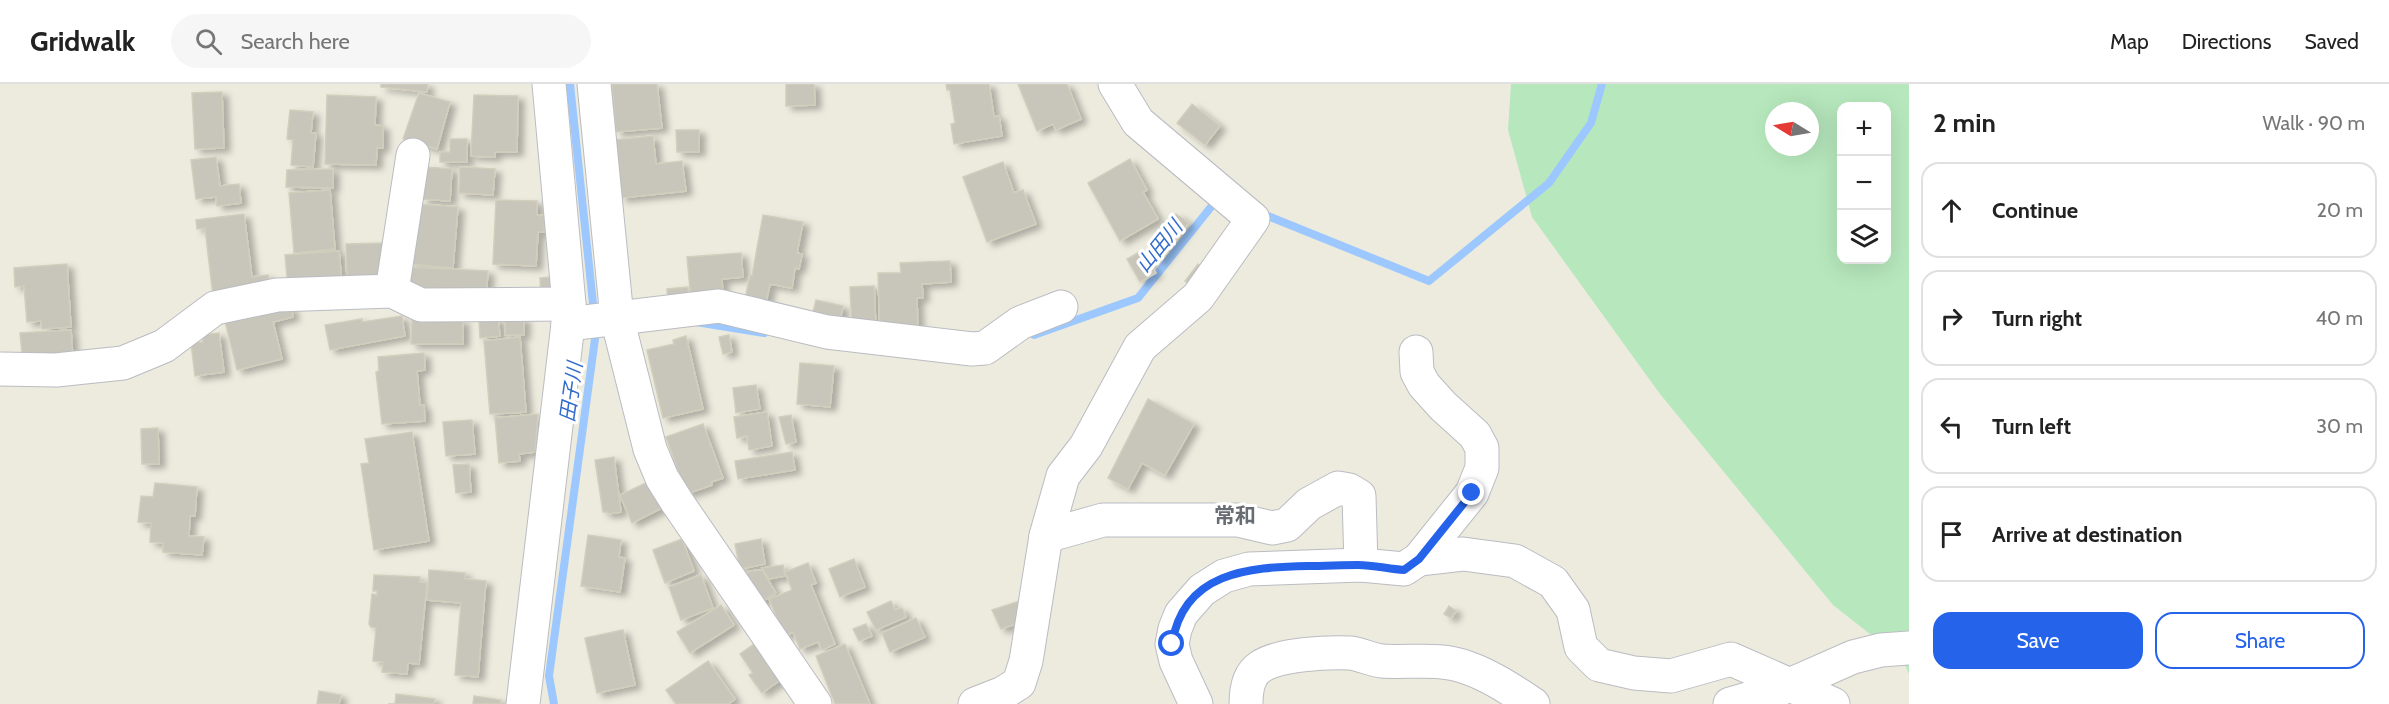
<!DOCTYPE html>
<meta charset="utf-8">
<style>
:root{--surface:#fff;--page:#f6f6f6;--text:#222;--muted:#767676;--line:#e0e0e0;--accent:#2563eb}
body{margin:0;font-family:Cabin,"Noto Sans JP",sans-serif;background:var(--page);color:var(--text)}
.controls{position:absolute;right:18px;top:18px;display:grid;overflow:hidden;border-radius:12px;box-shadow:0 6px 24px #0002}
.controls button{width:54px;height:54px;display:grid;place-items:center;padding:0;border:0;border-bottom:2px solid var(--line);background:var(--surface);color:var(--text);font:30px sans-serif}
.compass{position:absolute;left:1765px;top:18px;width:54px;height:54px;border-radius:50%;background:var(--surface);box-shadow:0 6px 24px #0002;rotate:281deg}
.stop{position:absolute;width:18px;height:18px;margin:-14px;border:4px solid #2563eb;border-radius:50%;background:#fff}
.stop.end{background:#2563eb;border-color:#fff;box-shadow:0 2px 6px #0008}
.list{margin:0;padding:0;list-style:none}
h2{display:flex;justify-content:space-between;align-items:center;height:78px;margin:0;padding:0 24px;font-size:26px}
h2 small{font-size:20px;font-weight:400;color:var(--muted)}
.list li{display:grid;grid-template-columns:39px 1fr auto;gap:18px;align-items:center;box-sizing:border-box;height:96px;margin:0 12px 12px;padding:0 12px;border:2px solid var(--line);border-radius:18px}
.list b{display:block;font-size:22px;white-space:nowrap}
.list em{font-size:20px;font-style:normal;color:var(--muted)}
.actions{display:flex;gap:12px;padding:18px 24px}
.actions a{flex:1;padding:14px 0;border:2px solid var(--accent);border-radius:18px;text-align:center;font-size:21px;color:var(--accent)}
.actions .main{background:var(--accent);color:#fff}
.icon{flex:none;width:33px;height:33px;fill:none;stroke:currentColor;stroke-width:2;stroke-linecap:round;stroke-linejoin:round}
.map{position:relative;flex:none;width:1909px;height:620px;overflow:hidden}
header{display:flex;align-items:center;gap:36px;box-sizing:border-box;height:84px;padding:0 30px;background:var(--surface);border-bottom:2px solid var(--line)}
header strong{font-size:28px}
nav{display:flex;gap:33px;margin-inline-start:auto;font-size:21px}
.search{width:420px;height:54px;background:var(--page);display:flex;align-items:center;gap:15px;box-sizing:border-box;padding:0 21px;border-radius:33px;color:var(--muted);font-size:22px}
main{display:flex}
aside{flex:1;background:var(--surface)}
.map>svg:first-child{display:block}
</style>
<header>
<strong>Gridwalk</strong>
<div class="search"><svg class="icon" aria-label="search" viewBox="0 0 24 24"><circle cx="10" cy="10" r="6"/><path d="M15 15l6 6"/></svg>Search here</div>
<nav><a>Map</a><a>Directions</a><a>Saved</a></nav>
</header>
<main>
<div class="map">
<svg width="1909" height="620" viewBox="0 0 1909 620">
<defs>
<filter id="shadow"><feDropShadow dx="6" dy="4" stdDeviation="3" flood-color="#0004"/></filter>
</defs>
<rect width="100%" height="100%" fill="#edebde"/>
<path fill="#b7e8bd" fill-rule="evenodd" d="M 1511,0 L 1909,0 L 1909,590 L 1903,576 L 1833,521 L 1660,310 L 1532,133 L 1508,46 ZM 1842,22 L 1886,22 L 1886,176 L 1842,176 ZM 1774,27 L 1810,27 L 1810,63 L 1774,63 Z"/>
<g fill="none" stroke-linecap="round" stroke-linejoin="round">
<g stroke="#9cc8ff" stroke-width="8">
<polyline points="570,0 594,229"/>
<polyline points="1258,128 1429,197 1549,99 1591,39 1602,0"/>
<polyline points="696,238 764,249"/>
<polyline points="1034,251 1138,214 1219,113"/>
<polyline points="554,620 549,592 595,255 595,242"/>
</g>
</g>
<g fill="#c8c5bb" stroke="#d2cebc" stroke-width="1.5" filter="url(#shadow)">
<polygon points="381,0 428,0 427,8 381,3"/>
<polygon points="612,0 657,0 662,44 616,48"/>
<polygon points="786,0 814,0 815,21 786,22"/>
<polygon points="946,0 989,0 994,33 999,32 1002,52 954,60 951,40 955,39 950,6 947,6"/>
<polygon points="1018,0 1067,0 1081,35 1056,46 1053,40 1037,47"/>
<polygon points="222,8 224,64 195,65 192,9"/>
<polygon points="419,9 450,18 437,65 403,55"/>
<polygon points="327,11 376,13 375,41 383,42 383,64 377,64 376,81 325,80"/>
<polygon points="474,11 518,12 517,68 495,68 495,73 471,72"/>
<polygon points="1192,20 1220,42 1205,61 1177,39"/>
<polygon points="290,26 313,28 311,49 316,49 313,83 291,81 293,56 287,55"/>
<polygon points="676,46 699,46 699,68 677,68"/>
<polygon points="653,52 656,80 682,77 686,107 621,114 614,56"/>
<polygon points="450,55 467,55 467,78 440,78 440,68 450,68"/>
<polygon points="216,73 220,102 239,100 241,119 217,122 216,113 196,115 191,76"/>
<polygon points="1130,75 1147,106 1143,108 1158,135 1120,157 1088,99"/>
<polygon points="1003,78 1014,109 1023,106 1036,140 987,158 963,93"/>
<polygon points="424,83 452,85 450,117 422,115"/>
<polygon points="460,83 495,85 493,111 459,109"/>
<polygon points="333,85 333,104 286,103 287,86"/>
<polygon points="330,106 335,165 294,169 289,109"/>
<polygon points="496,116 537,117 537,131 545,132 544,148 538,148 536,182 493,180"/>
<polygon points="418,120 458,123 453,184 407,180"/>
<polygon points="244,130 252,193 268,191 270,205 213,212 205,144 197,145 196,136"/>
<polygon points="1176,130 1189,139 1160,178 1148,169"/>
<polygon points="763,131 803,138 797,169 802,170 799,185 795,184 792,204 770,200 765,224 744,220 750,191 752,192"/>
<polygon points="387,159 388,198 347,198 346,160"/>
<polygon points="1143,166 1156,189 1140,198 1127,175"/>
<polygon points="339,167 342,199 288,203 285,171"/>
<polygon points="741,169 743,193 722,195 723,214 691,216 687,173"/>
<polygon points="950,177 951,198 922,200 923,214 917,214 918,250 880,252 878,189 901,189 900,179"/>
<polygon points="67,180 71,243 42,245 41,237 27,238 24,202 15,203 14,184"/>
<polygon points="1198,180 1208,187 1195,205 1185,197"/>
<polygon points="407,183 488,187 486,215 424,212 425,204 406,203"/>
<polygon points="552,193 552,213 541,213 540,194"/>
<polygon points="874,202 876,245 852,246 850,203"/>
<polygon points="688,203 689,219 668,220 667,205"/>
<polygon points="816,216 843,222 839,242 811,236"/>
<polygon points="291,223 293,233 273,238 282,275 237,286 225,237"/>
<polygon points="402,232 405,252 330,266 325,241 362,235 362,238"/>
<polygon points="498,234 500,252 480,254 479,236"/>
<rect x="505" y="234" width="19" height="17"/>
<polygon points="412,236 463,236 463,260 411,260"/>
<polygon points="71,246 73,275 23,279 20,249"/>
<polygon points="219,249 224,288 195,292 191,259 203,258 202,251"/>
<polygon points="729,251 732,268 723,270 719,253"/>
<polygon points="686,252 703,325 663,334 647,266 674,260 673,256"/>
<polygon points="520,253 526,328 490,330 484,257"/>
<polygon points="424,269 425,286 417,287 420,321 424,321 425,337 382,340 376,288 379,287 378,273"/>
<polygon points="800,279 834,282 830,323 797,320"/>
<polygon points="756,301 760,325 736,329 733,304"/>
<polygon points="1148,315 1194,340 1165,391 1142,379 1128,405 1108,394"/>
<polygon points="767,328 772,362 749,366 747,352 737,354 734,333"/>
<polygon points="538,330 535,368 519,370 520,377 499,379 495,334"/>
<polygon points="791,331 796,358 786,360 779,333"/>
<polygon points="472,336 475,370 446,372 443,338"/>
<polygon points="703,340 723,394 711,398 712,401 686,410 666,353"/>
<polygon points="158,344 159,380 142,380 141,345"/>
<polygon points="412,348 429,457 374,466 361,380 369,379 365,355"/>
<polygon points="792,368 795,386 738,395 735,377"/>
<polygon points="614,373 621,428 608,430 608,428 603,428 595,376"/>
<polygon points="469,380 471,408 456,409 453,381"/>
<polygon points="650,397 662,424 632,439 620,411"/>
<polygon points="155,399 197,403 195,432 190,432 189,452 204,453 202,471 163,468 163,459 150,458 151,439 138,438 141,412 153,413"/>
<polygon points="588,451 621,456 619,473 625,474 620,508 581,502"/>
<polygon points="682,455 694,487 665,499 653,466"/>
<polygon points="761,455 765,480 740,485 735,460"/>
<polygon points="854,475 865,503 840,513 829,485"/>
<polygon points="808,479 816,499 811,501 835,560 822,566 818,558 800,565 793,548 784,552 769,515 792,506 785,488"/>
<polygon points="783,481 785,492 769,495 762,484"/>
<polygon points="429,486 465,489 465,495 486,497 478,593 455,591 461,519 427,516"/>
<polygon points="762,486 776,509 758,520 740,494 750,487"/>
<polygon points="374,491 420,493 420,498 427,499 419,580 408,579 407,590 382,588 383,578 373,577 376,544 371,543 369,540 372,510 377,511 377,507 373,507"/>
<polygon points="701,491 713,524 681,536 669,503"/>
<polygon points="1023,516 1019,539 1001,545 992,526"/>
<polygon points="891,517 895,526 902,524 906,533 876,546 867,528"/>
<polygon points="721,521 734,541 690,569 677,548"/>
<polygon points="1449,522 1456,527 1451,534 1444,530"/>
<polygon points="916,534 925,553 890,568 882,549"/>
<polygon points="866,540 872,552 859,557 853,545"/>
<polygon points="623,546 635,601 597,609 585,554"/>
<polygon points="757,558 783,594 762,609 749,591 753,589 740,570"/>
<polygon points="845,560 870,620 835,620 816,572"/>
<polygon points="708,577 735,615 728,620 676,620 666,606"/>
<polygon points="319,607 341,611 339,620 317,620"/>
<polygon points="396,610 435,615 434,620 388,620 395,620"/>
<polygon points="474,612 501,616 500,620 473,620"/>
</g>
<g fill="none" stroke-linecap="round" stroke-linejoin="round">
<defs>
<g id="minor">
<polyline points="594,0 617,234 650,365 662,394 677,418 815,620"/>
<polyline points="392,207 413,71"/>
<polyline points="568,240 719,222 827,248 972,265 985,264 1020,239 1061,223"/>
<polyline points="0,285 56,286 123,279 164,262 215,224 277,211 392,207 421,221 569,220"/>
<polyline points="1046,452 1103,436 1238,436 1272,444 1287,441 1309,420 1338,404 1349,406 1359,412 1361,481"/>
<polyline points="1419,475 1463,470 1515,477 1553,498 1573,526 1581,563 1599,581 1634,589 1671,592 1731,575 1833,620"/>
<polyline points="523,620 568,240 569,220 549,0"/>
<polyline points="975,620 1003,609 1019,599 1026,577 1046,452 1063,392 1086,362 1140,263 1198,213 1253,135 1138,38 1115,0"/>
<polyline points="1196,620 1176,577 1172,560 1175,545 1181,530 1202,506 1224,492 1249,485 1361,481 1404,485 1419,475 1472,409 1482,384 1482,364 1475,351 1443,322 1424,301 1417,288 1416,268"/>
<path d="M 1246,620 C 1246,607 1248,591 1260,583 C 1278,570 1328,568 1350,569 C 1361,570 1371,576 1382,577 C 1411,579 1441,573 1468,584 C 1491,592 1513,607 1533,620"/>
<polyline points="1730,620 1778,606 1853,573 1881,566 1909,564"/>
</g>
</defs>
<use href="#minor" stroke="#babcc2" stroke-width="35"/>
<use href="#minor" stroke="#fff" stroke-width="33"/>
</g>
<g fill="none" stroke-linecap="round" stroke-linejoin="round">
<path stroke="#2563eb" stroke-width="8" d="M 1172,560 C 1183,488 1249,483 1308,482 C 1325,482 1342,481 1358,481 C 1374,481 1388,485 1404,486 L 1419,475 L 1472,409"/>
</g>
<g text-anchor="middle" stroke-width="6" stroke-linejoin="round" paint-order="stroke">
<g font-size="20" font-style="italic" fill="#346ccd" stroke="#fff">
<text transform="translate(1159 162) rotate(-51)" y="7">山田川</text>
<text transform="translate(571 308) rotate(-82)" y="7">田子川</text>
</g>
<g font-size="21" font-weight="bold" fill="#686d74" stroke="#fff">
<text x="1235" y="439">常和</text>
</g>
</g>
</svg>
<div class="controls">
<button>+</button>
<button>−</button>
<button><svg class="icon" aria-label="layers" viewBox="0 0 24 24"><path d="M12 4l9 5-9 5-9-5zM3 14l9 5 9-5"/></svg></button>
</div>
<svg class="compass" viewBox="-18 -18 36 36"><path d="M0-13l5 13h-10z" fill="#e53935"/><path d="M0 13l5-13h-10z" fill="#767676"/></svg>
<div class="stop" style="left:1172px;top:560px"></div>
<div class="stop end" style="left:1472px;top:409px"></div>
</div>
<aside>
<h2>2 min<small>Walk · 90 m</small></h2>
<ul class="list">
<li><svg class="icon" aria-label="ahead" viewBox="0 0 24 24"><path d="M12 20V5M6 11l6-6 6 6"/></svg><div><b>Continue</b></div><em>20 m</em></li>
<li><svg class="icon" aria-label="right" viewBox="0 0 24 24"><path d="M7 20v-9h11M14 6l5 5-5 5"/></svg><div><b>Turn right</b></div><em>40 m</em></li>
<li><svg class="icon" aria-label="left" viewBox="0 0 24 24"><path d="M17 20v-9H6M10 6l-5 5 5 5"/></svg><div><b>Turn left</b></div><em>30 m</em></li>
<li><svg class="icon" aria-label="arrive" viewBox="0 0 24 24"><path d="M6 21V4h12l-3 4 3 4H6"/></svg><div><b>Arrive at destination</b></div></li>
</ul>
<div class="actions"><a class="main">Save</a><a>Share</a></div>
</aside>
</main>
